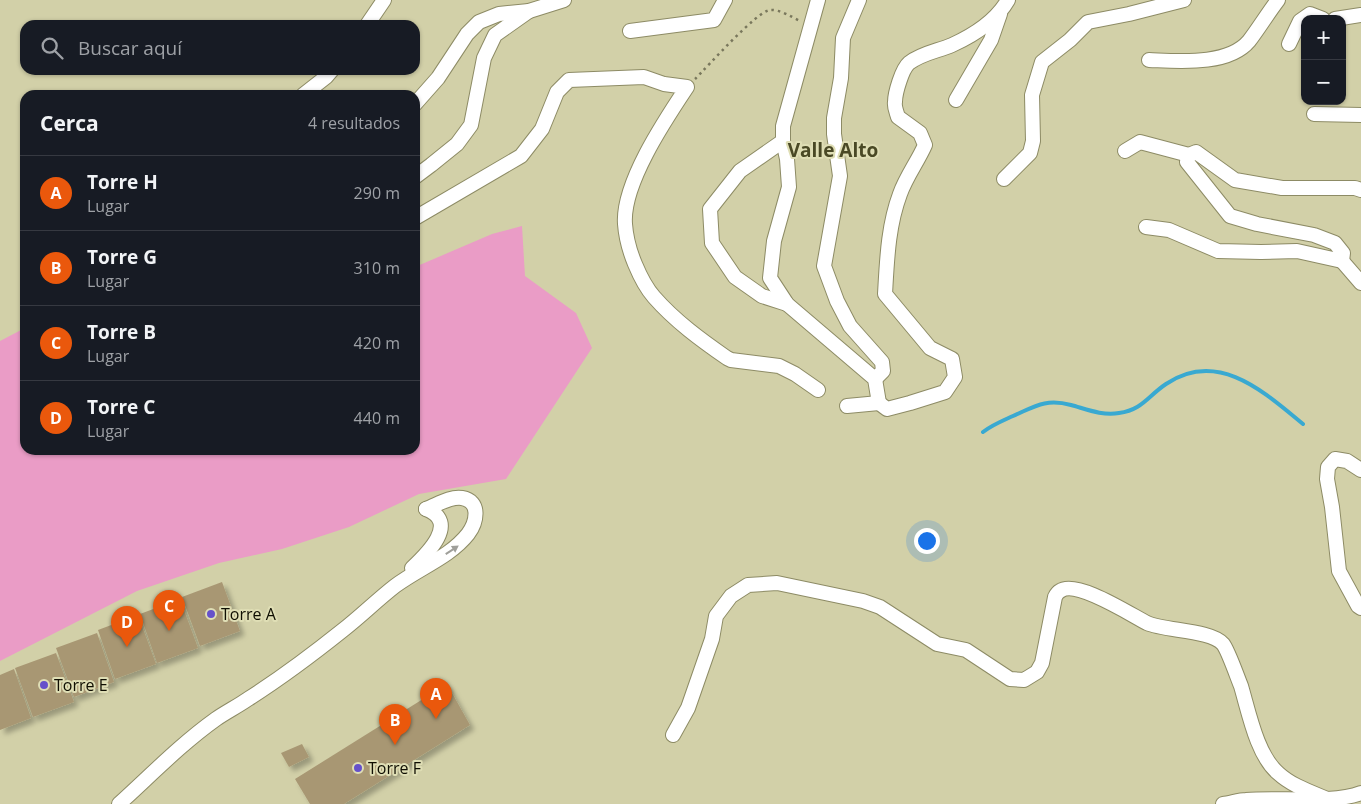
<!DOCTYPE html>
<html lang="es">
<meta charset="utf-8">
<style>
:root{--surface:#171b24;--page:#20242c;--text:#f1f3f6;--muted:#9ea1a6;--line:#363941;--accent:#ea580c}
body{margin:0;font-family:"Open Sans",sans-serif;background:var(--page);color:var(--text)}
.controls{position:absolute;right:15px;top:15px;display:grid;overflow:hidden;border-radius:10px;box-shadow:0 1px 4px #0004}
.controls button{width:45px;height:45px;display:grid;place-items:center;padding:0;border:0;border-bottom:1px solid var(--line);background:var(--surface);color:var(--text);font:25px sans-serif}
.you{position:absolute;left:926px;top:540px;width:18px;height:18px;margin:-12px;border:4px solid #fff;border-radius:50%;background:#1a73e8;box-shadow:0 0 0 8px #1a73e833}
.badge{display:grid;place-items:center;width:32px;height:32px;border-radius:50%;background:var(--accent);color:#fff;font-size:16px;font-weight:700}
.pin{position:absolute;translate:-50% -41px;filter:drop-shadow(0 1px 2px #0008)}
.pin::after{content:'';position:absolute;top:26px;width:18px;height:15px;background:inherit;clip-path:polygon(0 0,100% 0,50% 100%)}
.list{margin:0;padding:0;list-style:none}
h2{display:flex;justify-content:space-between;align-items:center;height:65px;margin:0;padding:0 20px;font-size:21px}
h2 small{font-size:16px;font-weight:400;color:var(--muted)}
.list li{display:grid;grid-template-columns:32px 1fr auto;gap:15px;align-items:center;box-sizing:border-box;height:75px;padding:0 20px;border-top:1px solid var(--line)}
.list b{display:block;font-size:19px;white-space:nowrap}
.list p{margin:0;font-size:16px;white-space:nowrap;color:var(--muted)}
.list em{font-size:16px;font-style:normal;color:var(--muted)}
.icon{flex:none;width:28px;height:28px;fill:none;stroke:currentColor;stroke-width:2;stroke-linecap:round;stroke-linejoin:round}
.map{position:relative;flex:none;width:1361px;height:804px;overflow:hidden}
.search{position:absolute;background:var(--surface);box-shadow:0 1px 4px #0004;left:20px;top:20px;width:400px;height:55px;display:flex;align-items:center;gap:12px;box-sizing:border-box;padding:0 18px;border-radius:15px;color:var(--muted);font-size:19px}
.panel{position:absolute;background:var(--surface);box-shadow:0 1px 4px #0004;left:20px;top:90px;width:400px;height:365px;border-radius:15px}
.map>svg:first-child{display:block}
</style>
<div class="map">
<svg width="1361" height="804" viewBox="0 0 1361 804">
<defs>
<filter id="shadow"><feDropShadow dx="4.5" dy="4.5" stdDeviation="2.5" flood-color="#0004"/></filter>
</defs>
<rect width="100%" height="100%" fill="#d2d0a8"/>
<polygon fill="#ea9cc6" points="522,226 525,276 576,313 592,348 506,479 419,494 349,527 282,549 219,563 137,591 0,661 0,341 25,328 25,450 415,450 415,267 492,234"/>
<g fill="none" stroke-linecap="round" stroke-linejoin="round">
<path stroke="#39a9d1" stroke-width="4" d="M 983,432 C 992,425 1002,421 1013,416 C 1034,407 1045,398 1071,405 C 1086,409 1102,416 1119,413 C 1142,410 1148,396 1166,384 C 1218,349 1264,392 1303,424"/>
</g>
<g fill="#a89773" filter="url(#shadow)">
<polygon points="222,582 240,631 200,646 182,597"/>
<polygon points="180,599 198,648 157,663 140,614"/>
<polygon points="138,615 156,664 115,679 98,630"/>
<polygon points="97,633 114,682 74,697 56,648"/>
<polygon points="56,653 74,702 33,717 15,668"/>
<polygon points="14,669 31,718 0,730 0,675"/>
<polygon points="447,684 470,725 344,804 310,804 295,779"/>
<polygon points="302,744 309,757 289,767 281,753"/>
</g>
<g fill="none" stroke-linecap="round" stroke-linejoin="round">
<defs>
<g id="minor">
<polyline points="818,0 783,126 783,141 787,159 789,187 774,241 770,278 787,304 875,379 879,403"/>
<polyline points="859,0 843,38 841,78 834,118 834,134 840,176 824,266 837,301 850,326 882,362 883,371 875,379"/>
<polyline points="1335,19 1361,15"/>
<polyline points="367,25 384,0"/>
<polyline points="630,31 714,20 725,0"/>
<polyline points="1289,44 1300,21 1310,14 1323,19"/>
<path d="M 1149,60 C 1178,61 1228,66 1249,41 C 1259,28 1268,13 1278,0"/>
<polyline points="303,95 326,77 332,70"/>
<polyline points="956,100 991,40 1000,14"/>
<polyline points="415,104 438,78 467,34 479,22 499,14 529,11 564,0"/>
<polyline points="1314,114 1361,115"/>
<polyline points="783,141 740,171 710,209 712,243 735,277 762,296 787,304"/>
<polyline points="1125,151 1140,142 1189,155"/>
<polyline points="415,177 431,165 457,144 471,125 484,58 495,35 529,11"/>
<polyline points="1004,179 1030,153 1033,141 1032,95 1042,62 1070,40 1088,22 1129,14 1184,0"/>
<path d="M 415,218 L 521,156 L 542,129 L 557,92 L 569,80 L 644,77 L 664,84 L 687,87 C 665,120 622,184 625,224 C 626,238 630,252 635,264 C 640,276 646,288 654,297 C 675,321 701,340 727,358 L 731,360 L 779,366 L 795,374 L 818,390"/>
<polyline points="1146,227 1169,230 1218,251 1261,252 1297,251 1342,261 1343,253 1335,243 1314,235 1257,224 1230,216 1187,162 1189,155 1196,152 1235,180 1282,188 1355,188 1361,190"/>
<polyline points="1342,261 1361,283"/>
<path d="M 879,403 L 887,409 L 910,403 L 945,392 L 955,377 L 952,359 L 930,348 L 885,294 C 887,260 888,226 900,194 C 906,177 918,161 925,145 L 920,133 L 898,117 C 897,113 894,107 895,102 C 895,93 902,69 909,63 C 922,53 938,51 952,45 C 974,35 996,21 1008,0"/>
<polyline points="847,406 879,403"/>
<polyline points="1361,470 1347,461 1335,459 1328,467 1327,479 1332,507 1339,571 1358,606 1361,608"/>
<path d="M 412,568 C 427,554 460,522 426,509"/>
<path d="M 673,735 L 688,708 L 712,639 L 716,616 L 731,596 L 748,585 L 777,583 L 863,601 L 880,607 L 937,644 L 966,650 L 1010,679 L 1024,680 L 1037,672 L 1042,663 L 1055,597 C 1056,595 1058,592 1060,591 C 1076,579 1131,615 1147,623 C 1165,631 1211,630 1223,644 C 1228,650 1238,679 1241,686 C 1249,713 1257,755 1278,773 C 1293,787 1314,793 1332,801"/>
<path d="M 119,804 C 151,775 181,744 216,719 C 226,712 238,706 248,699 C 281,678 313,654 343,630 C 361,616 377,600 395,586 C 419,568 450,557 468,534 C 477,522 481,501 462,498 C 450,496 437,505 426,509"/>
<path d="M 1223,804 C 1231,803 1239,800 1246,800 C 1279,797 1333,804 1361,793"/>
</g>
</defs>
<use href="#minor" stroke="#8d8b65" stroke-width="16"/>
<path stroke="#79775c" stroke-width="2.5" stroke-dasharray="2.5 4" stroke-linecap="butt" d="M 695,79 C 708,66 757,11 770,10 C 779,9 792,17 800,21"/>
<use href="#minor" stroke="#fff" stroke-width="14"/>
</g>
<defs><path id="oneway-solid" d="M-6-.8H1V-3.2L6.5 0L1 3.2V.8H-6Z" transform="scale(1.25)"/></defs>
<use fill="#9f9f9a" href="#oneway-solid" transform="translate(452 550) rotate(-33)"/>
<g fill="#6651ca" stroke="#dfdeb5" stroke-width="2">
<circle cx="211" cy="614" r="5"/>
<circle cx="44" cy="685" r="5"/>
<circle cx="358" cy="768" r="5"/>
</g>
<g text-anchor="middle" stroke-width="4" stroke-linejoin="round" paint-order="stroke">
<g font-size="16" fill="#0f0e02" stroke="#dfdeb5" text-anchor="start">
<text x="221" y="620">Torre A</text>
<text x="54" y="691">Torre E</text>
<text x="368" y="774">Torre F</text>
</g>
<g font-size="19" font-weight="bold" fill="#4a4925" stroke="#dfdeb5">
<text x="833" y="157">Valle Alto</text>
</g>
</g>
</svg>
<div class="controls">
<button>+</button>
<button>−</button>
</div>
<div class="you"></div>
<div class="pin badge" style="left:436px;top:719px">A</div>
<div class="pin badge" style="left:395px;top:745px">B</div>
<div class="pin badge" style="left:169px;top:631px">C</div>
<div class="pin badge" style="left:127px;top:647px">D</div>
<div class="search"><svg class="icon" aria-label="search" viewBox="0 0 24 24"><circle cx="10" cy="10" r="6"/><path d="M15 15l6 6"/></svg>Buscar aquí</div>
<section class="panel">
<h2>Cerca<small>4 resultados</small></h2>
<ul class="list">
<li><span class="badge">A</span><div><b>Torre H</b><p>Lugar</p></div><em>290 m</em></li>
<li><span class="badge">B</span><div><b>Torre G</b><p>Lugar</p></div><em>310 m</em></li>
<li><span class="badge">C</span><div><b>Torre B</b><p>Lugar</p></div><em>420 m</em></li>
<li><span class="badge">D</span><div><b>Torre C</b><p>Lugar</p></div><em>440 m</em></li>
</ul>
</section>
</div>
